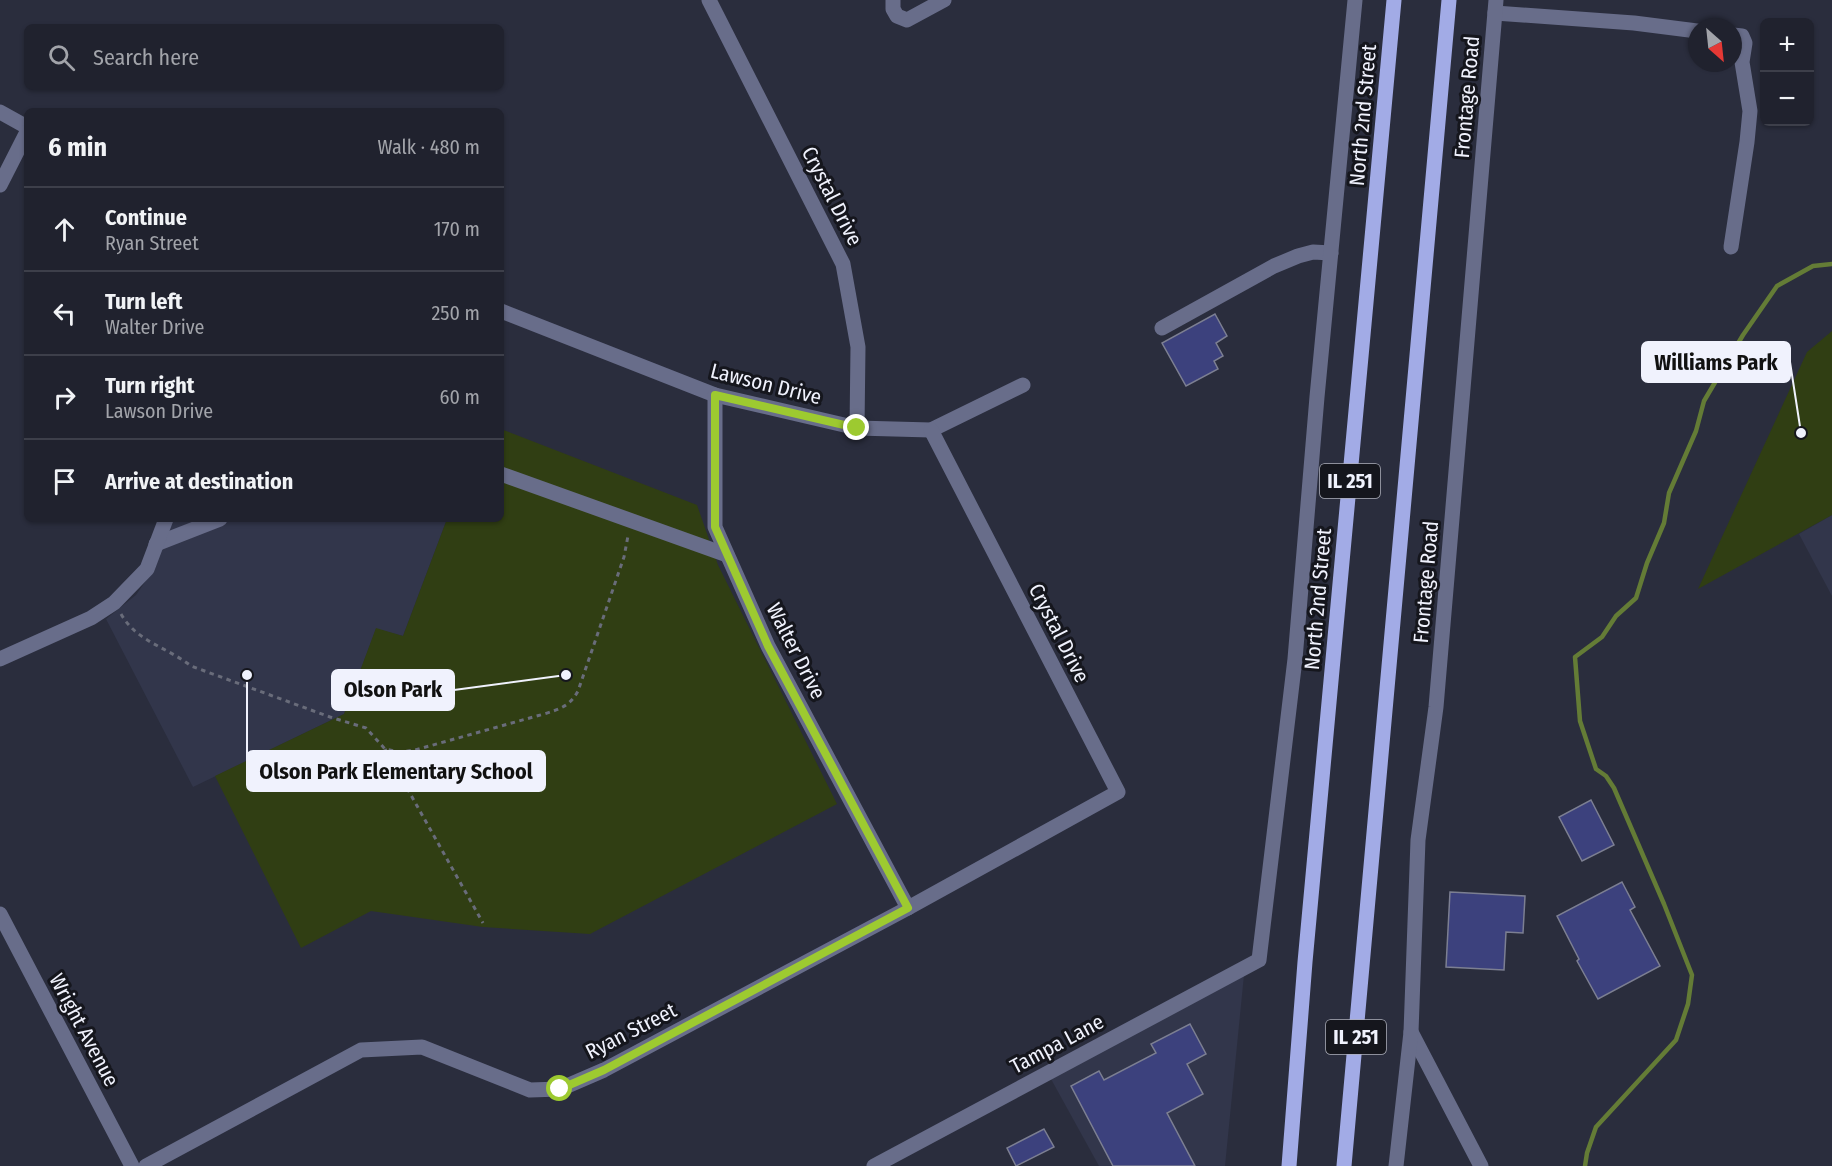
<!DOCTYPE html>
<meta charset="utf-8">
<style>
:root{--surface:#20222e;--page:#282a36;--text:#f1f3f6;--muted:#a2a4aa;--line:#3d3f4a}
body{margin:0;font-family:"Fira Sans Condensed",sans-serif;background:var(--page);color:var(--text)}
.controls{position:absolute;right:18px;top:18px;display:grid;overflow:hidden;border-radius:9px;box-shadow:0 2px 4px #0004}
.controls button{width:54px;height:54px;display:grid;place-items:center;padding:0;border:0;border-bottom:2px solid var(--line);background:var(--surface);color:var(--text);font:30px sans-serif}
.compass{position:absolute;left:1688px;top:18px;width:54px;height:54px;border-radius:50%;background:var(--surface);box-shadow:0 2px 4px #0004;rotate:153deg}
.stop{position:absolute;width:18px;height:18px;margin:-14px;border:4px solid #9dca30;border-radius:50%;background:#fff}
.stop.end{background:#9dca30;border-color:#fff;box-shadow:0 2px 6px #0008}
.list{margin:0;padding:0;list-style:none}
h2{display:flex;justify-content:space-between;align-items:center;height:78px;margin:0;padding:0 24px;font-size:26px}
h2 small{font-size:20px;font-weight:400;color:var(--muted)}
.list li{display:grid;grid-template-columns:39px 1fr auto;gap:18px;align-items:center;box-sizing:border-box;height:84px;padding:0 24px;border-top:2px solid var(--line)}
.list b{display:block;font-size:22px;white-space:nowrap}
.list p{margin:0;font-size:20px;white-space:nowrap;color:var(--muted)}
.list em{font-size:20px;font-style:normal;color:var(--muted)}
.icon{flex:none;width:33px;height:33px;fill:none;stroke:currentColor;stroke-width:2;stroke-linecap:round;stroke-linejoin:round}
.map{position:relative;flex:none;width:1832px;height:1166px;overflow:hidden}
.search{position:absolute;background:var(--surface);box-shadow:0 2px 4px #0004;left:24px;top:24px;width:480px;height:66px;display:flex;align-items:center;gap:15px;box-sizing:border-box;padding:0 21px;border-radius:9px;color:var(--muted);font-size:22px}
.panel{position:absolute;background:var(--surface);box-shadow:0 2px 4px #0004;left:24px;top:108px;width:480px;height:414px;border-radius:9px}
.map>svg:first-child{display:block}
</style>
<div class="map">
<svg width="1832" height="1166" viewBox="0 0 1832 1166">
<rect width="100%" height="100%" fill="#2a2d3d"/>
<g fill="#32364b">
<polygon points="1832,515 1832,596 1799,534"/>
<polygon points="173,519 447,519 403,636 376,629 344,714 193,787 106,619 136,595 154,569"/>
<polygon points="1244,975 1225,1166 1099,1166 1051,1079"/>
</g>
<g fill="#303e13">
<polygon points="1832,331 1832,515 1698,589 1807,352"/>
<polygon points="501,429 697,505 718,565 837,804 590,934 483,927 371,911 301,948 215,776 344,714 376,628 403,636 447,519 501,519"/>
</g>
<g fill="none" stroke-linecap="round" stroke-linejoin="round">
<polyline stroke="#647c36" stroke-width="4.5" points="1585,1166 1587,1153 1596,1127 1676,1040 1688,1004 1692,975 1664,904 1614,788 1606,776 1596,769 1580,721 1575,657 1602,637 1616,616 1636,598 1647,563 1664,523 1669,493 1696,431 1704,401 1743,335 1777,286 1813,266 1832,264"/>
</g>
<g fill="#3c417d" stroke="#7c7f92" stroke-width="1.5">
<polygon points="1215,314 1227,336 1216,343 1223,356 1214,361 1218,369 1186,386 1162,343"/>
<polygon points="1591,800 1614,845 1582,861 1559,817"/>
<polygon points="1622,882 1635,907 1630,910 1660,966 1598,999 1577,961 1579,959 1557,916"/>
<polygon points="1450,892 1525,896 1523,933 1506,932 1504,970 1446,967"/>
<polygon points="1190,1024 1206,1054 1187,1064 1203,1094 1167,1113 1195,1166 1113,1166 1071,1086 1099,1071 1104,1080 1156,1053 1151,1044"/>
<polygon points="1044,1129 1054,1147 1016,1166 1007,1148"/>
</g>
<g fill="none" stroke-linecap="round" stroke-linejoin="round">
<g stroke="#696c7a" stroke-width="3" stroke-dasharray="4.5 4.5" stroke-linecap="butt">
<path d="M 121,614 C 137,642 167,647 191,666 L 330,717 L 366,728 L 385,749 L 400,752 L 415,750 L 544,714 C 560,709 570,706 578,691 L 624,557 L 628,536"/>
<polyline points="385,749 483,923"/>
</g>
<g stroke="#686d8a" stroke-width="15">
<polyline points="709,0 843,264 858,347 857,428"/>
<polyline points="893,0 893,9 897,16 907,20 944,0"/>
<polyline points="1495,13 1634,23 1697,31"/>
<polyline points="0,112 27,127"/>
<polyline points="0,185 27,132"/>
<polyline points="1731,247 1747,142 1750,111 1742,62 1745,43 1742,36 1733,35"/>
<polyline points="501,311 715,395 857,428 931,430 1023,385"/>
<polyline points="1162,328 1274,266 1298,256 1313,252 1331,253"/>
<polyline points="715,395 715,527 768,646 908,908"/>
<polyline points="501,474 727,555"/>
<polyline points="156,544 220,519"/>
<polyline points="0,659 91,618 114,603 147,569 166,519"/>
<polyline points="0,914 132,1166"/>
<polyline points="1411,1032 1481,1166"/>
<polyline points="146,1166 361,1050 422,1047 530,1090 560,1089 604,1070 908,908 1118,792 931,430"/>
<polyline points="874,1166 1259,960 1295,659 1317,397 1355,0"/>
<polyline points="1396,1166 1411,1032 1418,840 1436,707 1496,0"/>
</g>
<g stroke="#a2abe6" stroke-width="15">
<polyline points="1289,1166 1305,962 1394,0"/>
<polyline points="1344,1166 1449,0"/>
</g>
</g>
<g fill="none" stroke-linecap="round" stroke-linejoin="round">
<polyline stroke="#9dca30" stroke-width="8" points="560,1089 604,1070 908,908 768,646 715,527 715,395 857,428"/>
</g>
<g text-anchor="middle" stroke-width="6" stroke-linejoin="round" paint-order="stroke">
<g fill="#15161d" stroke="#aeb0ba" stroke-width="1.5">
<rect x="1320" y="464" width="60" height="34" rx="4.5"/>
<rect x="1326" y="1020" width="60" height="34" rx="4.5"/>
</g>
<g font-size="20" font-weight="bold" fill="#f0f2fd">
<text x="1350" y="488">IL 251</text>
<text x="1356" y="1044">IL 251</text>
</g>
<g font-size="21" fill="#f0f2fd" stroke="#15161d">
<text transform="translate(1467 97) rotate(-85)" y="7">Frontage Road</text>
<text transform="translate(1363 115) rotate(-85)" y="7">North 2nd Street</text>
<text transform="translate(832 196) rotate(63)" y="7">Crystal Drive</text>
<text transform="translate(766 384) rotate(14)" y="7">Lawson Drive</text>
<text transform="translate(1426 582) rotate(-85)" y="7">Frontage Road</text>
<text transform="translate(1318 599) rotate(-85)" y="7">North 2nd Street</text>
<text transform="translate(1059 633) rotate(63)" y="7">Crystal Drive</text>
<text transform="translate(796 651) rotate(63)" y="7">Walter Drive</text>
<text transform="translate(84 1030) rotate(62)" y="7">Wright Avenue</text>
<text transform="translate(631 1031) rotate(-27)" y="7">Ryan Street</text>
<text transform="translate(1057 1044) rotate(-28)" y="7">Tampa Lane</text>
</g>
</g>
<path fill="none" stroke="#f0f2fd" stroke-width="2" d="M1801 433L1790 362M566 675L454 690M247 675L247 771"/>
<g fill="#f0f2fd" stroke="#15161d" stroke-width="2">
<circle cx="1801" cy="433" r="6"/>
<circle cx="566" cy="675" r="6"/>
<circle cx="247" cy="675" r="6"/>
</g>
<g fill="#f0f2fd" stroke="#f0f2fd" stroke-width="2">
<rect x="1642" y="342" width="148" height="40" rx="6"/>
<rect x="332" y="670" width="122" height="40" rx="6"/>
<rect x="247" y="751" width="298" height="40" rx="6"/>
</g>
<g font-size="22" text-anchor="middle" font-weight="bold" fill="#111">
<text x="1716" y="370">Williams Park</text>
<text x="393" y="697">Olson Park</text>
<text x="396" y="779">Olson Park Elementary School</text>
</g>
</svg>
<div class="controls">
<button>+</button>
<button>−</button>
</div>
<svg class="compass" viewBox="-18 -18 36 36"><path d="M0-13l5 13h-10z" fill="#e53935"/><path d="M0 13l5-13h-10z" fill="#a2a4aa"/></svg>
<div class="stop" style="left:560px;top:1089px"></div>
<div class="stop end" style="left:857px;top:428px"></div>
<div class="search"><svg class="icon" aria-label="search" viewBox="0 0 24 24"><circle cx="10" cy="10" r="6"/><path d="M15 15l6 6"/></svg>Search here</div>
<section class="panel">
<h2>6 min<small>Walk · 480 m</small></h2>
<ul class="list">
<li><svg class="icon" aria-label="ahead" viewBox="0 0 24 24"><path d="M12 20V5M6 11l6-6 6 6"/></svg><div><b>Continue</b><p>Ryan Street</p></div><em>170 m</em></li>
<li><svg class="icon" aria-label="left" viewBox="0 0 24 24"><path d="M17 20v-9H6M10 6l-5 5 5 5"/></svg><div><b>Turn left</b><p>Walter Drive</p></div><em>250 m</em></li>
<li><svg class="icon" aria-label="right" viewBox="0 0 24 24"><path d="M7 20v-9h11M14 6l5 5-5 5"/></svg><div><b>Turn right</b><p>Lawson Drive</p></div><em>60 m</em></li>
<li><svg class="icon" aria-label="arrive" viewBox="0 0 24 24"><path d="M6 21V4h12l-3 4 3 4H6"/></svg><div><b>Arrive at destination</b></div></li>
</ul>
</section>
</div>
